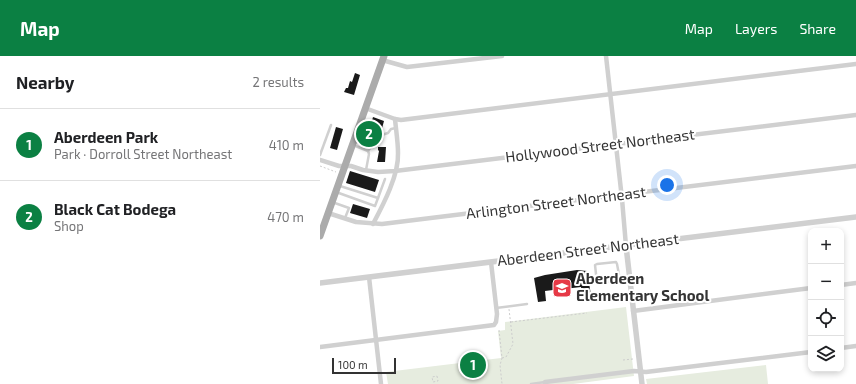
<!DOCTYPE html>
<meta charset="utf-8">
<style>
:root{--surface:#fff;--page:#f6f6f6;--text:#202124;--muted:#757577;--line:#e0e0e0;--accent:#0b8043}
body{margin:0;font-family:"Exo 2",sans-serif;background:var(--page);color:var(--text)}
.controls{position:absolute;right:12px;bottom:12px;display:grid;overflow:hidden;border-radius:8px;box-shadow:0 2px 6px #0003}
.controls button{width:36px;height:36px;display:grid;place-items:center;padding:0;border:0;border-bottom:1px solid var(--line);background:var(--surface);color:var(--text);font:20px sans-serif}
.scale{position:absolute;left:12px;bottom:10px;width:64px;box-sizing:border-box;padding-left:4px;border:2px solid #333;border-top:0;font-size:11px;line-height:14px;white-space:nowrap;color:#333;-webkit-text-stroke:3px #fff;paint-order:stroke}
.you{position:absolute;left:347px;top:129px;width:14px;height:14px;margin:-10px;border:3px solid #fff;border-radius:50%;background:#1a73e8;box-shadow:0 0 0 6px #1a73e833}
.badge{display:grid;place-items:center;width:26px;height:26px;border-radius:50%;background:var(--accent);color:#fff;font-size:13px;font-weight:700}
.pin{position:absolute;translate:-50% -50%;border:2px solid #fff;box-shadow:0 1px 4px #0006}
.list{margin:0;padding:0;list-style:none}
h2{display:flex;justify-content:space-between;align-items:center;height:52px;margin:0;padding:0 16px;font-size:17px}
h2 small{font-size:13px;font-weight:400;color:var(--muted)}
.list li{display:grid;grid-template-columns:26px 1fr auto;gap:12px;align-items:center;box-sizing:border-box;height:72px;padding:0 16px;border-top:1px solid var(--line)}
.list b{display:block;font-size:15px;white-space:nowrap}
.list p{margin:0;font-size:13px;white-space:nowrap;color:var(--muted)}
.list em{font-size:13px;font-style:normal;color:var(--muted)}
.icon{flex:none;width:22px;height:22px;fill:none;stroke:currentColor;stroke-width:2;stroke-linecap:round;stroke-linejoin:round}
.map{position:relative;flex:none;width:536px;height:328px;overflow:hidden}
header{display:flex;align-items:center;gap:24px;box-sizing:border-box;height:56px;padding:0 20px;background:var(--accent);color:#fff}
header strong{font-size:19px}
nav{display:flex;gap:22px;margin-inline-start:auto;font-size:14px}
main{display:flex}
aside{flex:1;background:var(--surface)}
.map>svg:first-child{display:block}
</style>
<header>
<strong>Map</strong>
<nav><a>Map</a><a>Layers</a><a>Share</a></nav>
</header>
<main>
<aside>
<h2>Nearby<small>2 results</small></h2>
<ul class="list">
<li><span class="badge">1</span><div><b>Aberdeen Park</b><p>Park · Dorroll Street Northeast</p></div><em>410 m</em></li>
<li><span class="badge">2</span><div><b>Black Cat Bodega</b><p>Shop</p></div><em>470 m</em></li>
</ul>
</aside>
<div class="map">
<svg width="536" height="328" viewBox="0 0 536 328">
<rect width="100%" height="100%" fill="#fff"/>
<g fill="#e6ecdf">
<polygon points="306,251 314,320 253,328 68,328 66,316 181,302 178,275 185,274 185,266"/>
<polygon points="446,309 448,328 327,328 326,323"/>
</g>
<g fill="#1a1a1a">
<polygon points="35,17 40,19 34,39 24,36 26,32 28,32 30,25 32,26"/>
<polygon points="53,61 64,65 61,76 55,74 51,85 47,91 40,88 44,74 49,75"/>
<polygon points="16,71 23,73 17,94 10,92"/>
<polygon points="58,91 66,91 65,106 57,106 59,95 58,94"/>
<polygon points="30,115 59,124 55,136 26,127"/>
<polygon points="33,148 50,153 47,162 30,157"/>
<polygon points="257,214 267,215 271,239 262,241 261,231 244,233 245,234 241,235 241,233 225,235 226,245 218,246 214,222 225,219"/>
</g>
<g fill="none" stroke-linecap="round" stroke-linejoin="round">
<g stroke="#cdcdcd" stroke-width="1" stroke-dasharray="2 2" stroke-linecap="butt">
<polyline points="0,110 16,116"/>
<polyline points="191,266 267,257"/>
<polyline points="179,274 182,302 180,309 182,328"/>
<polyline points="182,302 186,301 193,288 189,253"/>
<polyline points="303,304 313,303"/>
<polygon points="117,320 118,325 113,326 112,321"/>
</g>
<g stroke="#d0d0d0" stroke-width="2.5">
<polyline points="33,89 48,95 49,98 46,114"/>
<polyline points="48,95 58,80 68,77 71,73 76,72"/>
<polyline points="0,99 11,69"/>
<polyline points="16,136 55,150 58,142 20,130"/>
<polyline points="58,142 65,123"/>
<polyline points="12,146 29,152 25,162"/>
<polyline points="300,224 297,208 296,206 277,208 275,209 277,227 309,223"/>
<polyline points="176,252 207,248"/>
<polyline points="211,328 225,326"/>
</g>
<g stroke="#d0d0d0" stroke-width="4.5">
<polyline points="286,0 302,143 306,190"/>
<polyline points="62,4 87,11 182,0"/>
<polyline points="45,52 75,63 81,64 536,8"/>
<polyline points="0,104 19,110 31,110 43,114 58,116 75,115 536,59"/>
<polyline points="8,157 36,166 62,168 536,110"/>
<path d="M 53,168 C 63,149 79,119 78,97 C 78,86 76,74 75,63"/>
<polyline points="49,221 61,328"/>
<polyline points="521,229 536,227"/>
<polyline points="313,255 491,232"/>
<polyline points="0,291 174,269 176,266 177,258 171,206"/>
<polyline points="521,292 536,290"/>
<polyline points="225,328 225,326 314,315 326,316 491,296"/>
</g>
<g stroke="#d0d0d0" stroke-width="5.5">
<polyline points="306,190 322,328"/>
<polyline points="0,227 536,161"/>
</g>
<polyline stroke="#ababab" stroke-width="7" points="0,180 64,0"/>
</g>
<defs>
<symbol id="school-square" viewBox="-11 -11 22 22"><rect x="-9" y="-9" width="18" height="18" rx="4" fill="#e63946" stroke="#fff"/><path d="M0-5L7-2L0 1L-7-2ZM-4 1L0 2.5L4 1V4Q0 6-4 4Z" fill="#fff"/></symbol>
</defs>
<g fill-rule="evenodd">
<use href="#school-square" x="231" y="221" width="22" height="22"/>
</g>
<g text-anchor="middle" stroke-width="4" stroke-linejoin="round" paint-order="stroke">
<g font-size="15" fill="#333" stroke="#fff">
<text transform="translate(280 90) rotate(-7)" y="5">Hollywood Street Northeast</text>
<text transform="translate(236 147) rotate(-7)" y="5">Arlington Street Northeast</text>
<text transform="translate(268 194) rotate(-7)" y="5">Aberdeen Street Northeast</text>
</g>
<g font-size="15" font-weight="bold" fill="#333" stroke="#fff" text-anchor="start">
<text x="256" y="228">Aberdeen<tspan x="256" dy="17">Elementary School</tspan></text>
</g>
</g>
</svg>
<div class="controls">
<button>+</button>
<button>−</button>
<button><svg class="icon" aria-label="locate" viewBox="0 0 24 24"><circle cx="12" cy="12" r="6"/><path d="M12 2v4M12 18v4M2 12h4M18 12h4"/></svg></button>
<button><svg class="icon" aria-label="layers" viewBox="0 0 24 24"><path d="M12 4l9 5-9 5-9-5zM3 14l9 5 9-5"/></svg></button>
</div>
<div class="scale">100 m</div>
<div class="you"></div>
<div class="pin badge" style="left:153px;top:309px">1</div>
<div class="pin badge" style="left:49px;top:78px">2</div>
</div>
</main>
